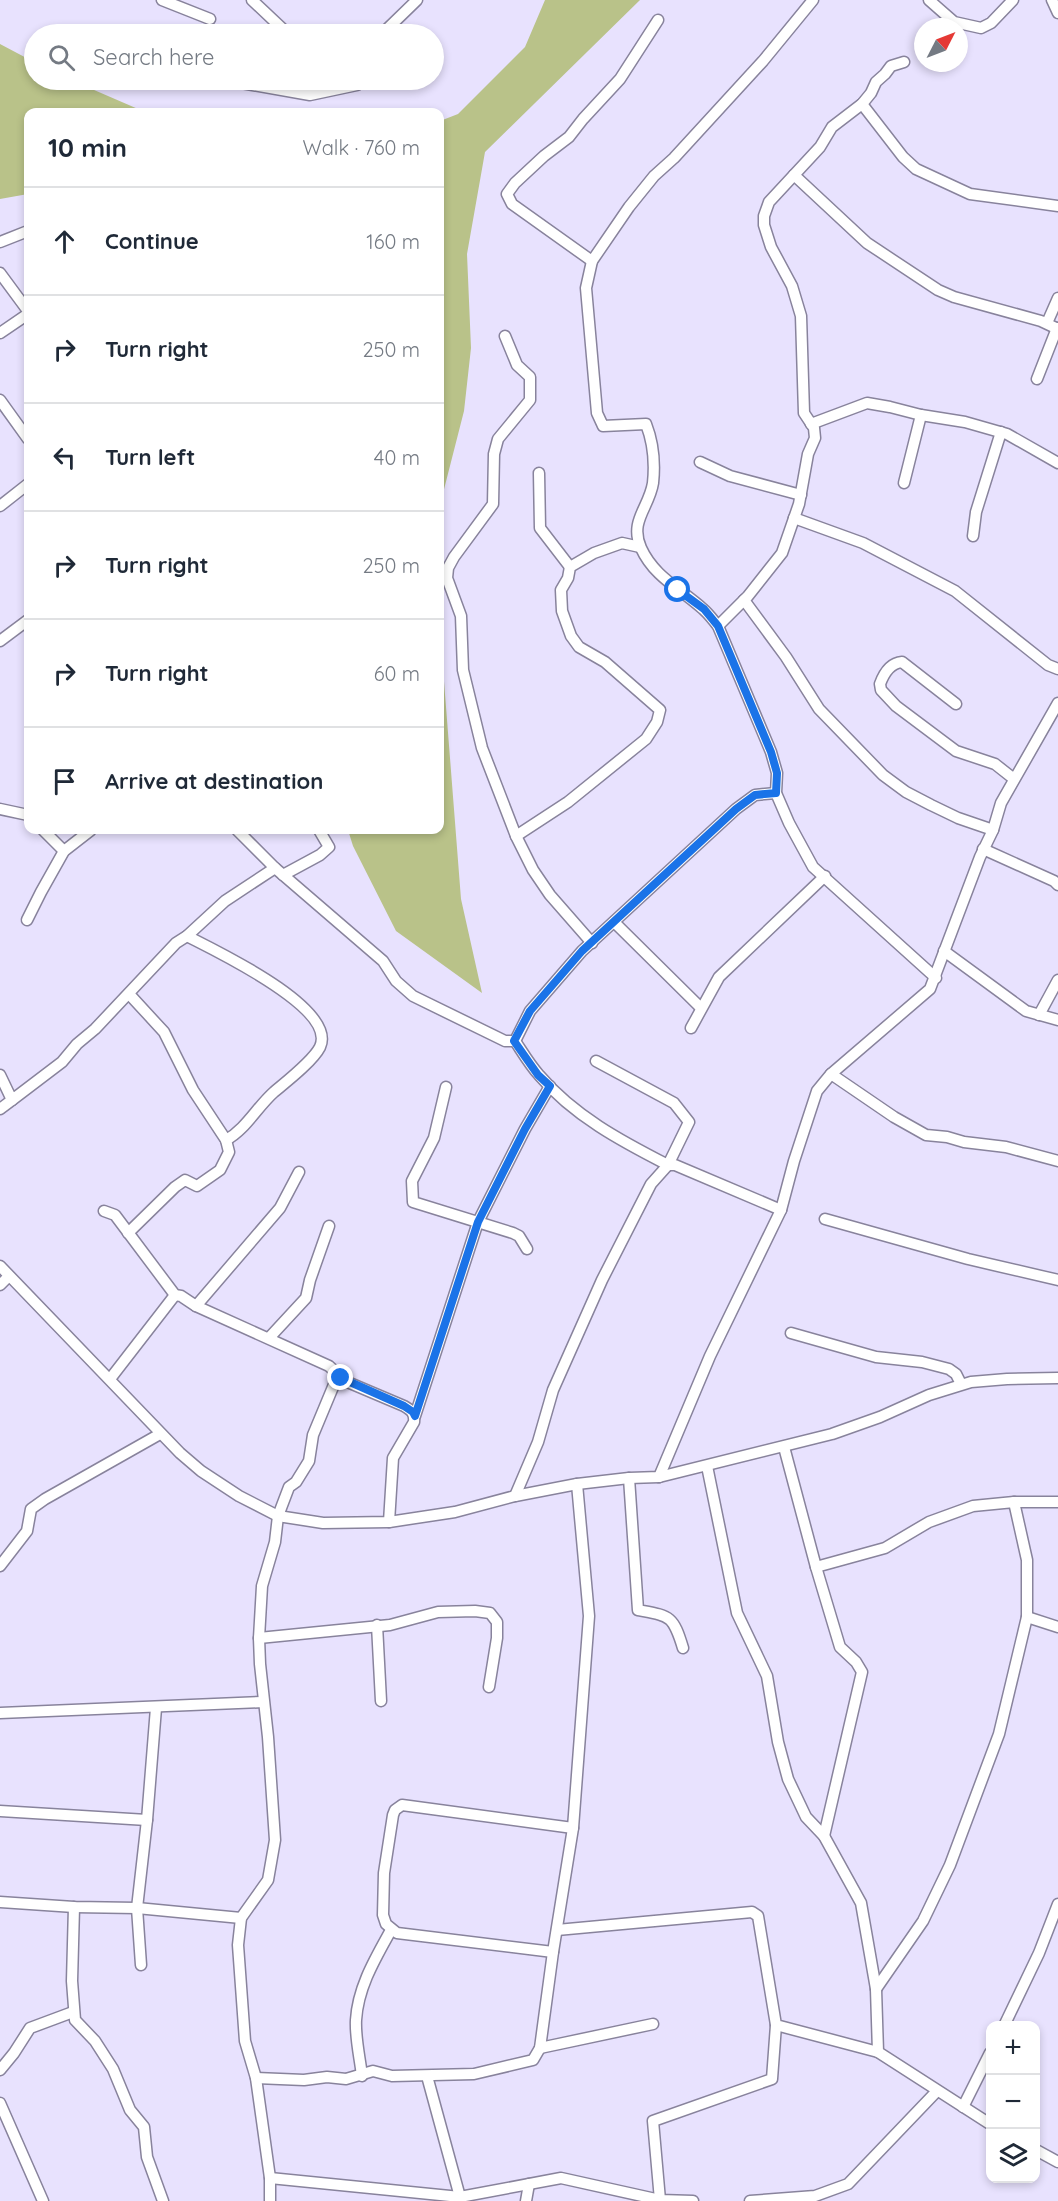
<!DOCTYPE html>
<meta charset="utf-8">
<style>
:root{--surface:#fff;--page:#f2f2f3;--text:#1f2937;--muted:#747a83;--line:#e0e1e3}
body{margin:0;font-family:Quicksand,sans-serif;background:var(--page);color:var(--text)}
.controls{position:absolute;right:18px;bottom:18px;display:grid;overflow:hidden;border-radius:12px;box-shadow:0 3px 9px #0003}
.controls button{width:54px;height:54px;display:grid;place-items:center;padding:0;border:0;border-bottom:2px solid var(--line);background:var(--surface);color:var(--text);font:30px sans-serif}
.compass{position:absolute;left:914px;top:18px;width:54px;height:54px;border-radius:50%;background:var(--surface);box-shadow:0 3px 9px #0003;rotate:48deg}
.stop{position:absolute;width:18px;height:18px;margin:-14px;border:4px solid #1a73e8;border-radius:50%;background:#fff}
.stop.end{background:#1a73e8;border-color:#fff;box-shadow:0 2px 6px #0008}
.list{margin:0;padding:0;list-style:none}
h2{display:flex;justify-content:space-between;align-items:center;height:78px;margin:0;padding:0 24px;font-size:26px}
h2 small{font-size:20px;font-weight:400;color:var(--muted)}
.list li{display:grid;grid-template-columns:39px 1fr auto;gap:18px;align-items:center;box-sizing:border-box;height:108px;padding:0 24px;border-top:2px solid var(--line)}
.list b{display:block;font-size:22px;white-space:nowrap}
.list em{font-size:20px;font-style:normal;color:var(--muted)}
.icon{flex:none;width:33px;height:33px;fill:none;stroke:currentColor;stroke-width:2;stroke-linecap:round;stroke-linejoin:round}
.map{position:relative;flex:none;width:1058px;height:2201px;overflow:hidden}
.search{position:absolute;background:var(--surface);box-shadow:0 3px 9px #0003;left:24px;top:24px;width:420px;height:66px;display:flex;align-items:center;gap:15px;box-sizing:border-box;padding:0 21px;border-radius:33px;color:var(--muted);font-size:22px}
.panel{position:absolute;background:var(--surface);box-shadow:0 3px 9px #0003;left:24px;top:108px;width:420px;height:726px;border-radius:12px}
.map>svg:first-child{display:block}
</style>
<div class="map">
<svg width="1058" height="2201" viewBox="0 0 1058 2201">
<rect width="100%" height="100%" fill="#e8e2fe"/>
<g fill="#b9c289">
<polygon points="545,0 640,0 485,152 467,254 471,348 464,411 440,505 440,121 458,114 525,47"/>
<polygon points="0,44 34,62 34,80 71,80 145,112 28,112 28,194 0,199"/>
<polygon points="440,630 461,899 482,993 396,931 353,846 348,830 440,830"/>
</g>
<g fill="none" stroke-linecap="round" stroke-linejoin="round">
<defs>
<g id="minor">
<polyline points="162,0 210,19"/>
<polyline points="252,0 288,34"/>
<path d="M 813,0 L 763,61 L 674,158 L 654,176 L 629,207 L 592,261 L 586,288 L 597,413 L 603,426 L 646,424 C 653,442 655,464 653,483 C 649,508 629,521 641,548 C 654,577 681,589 703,609 C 709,614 713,620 718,626 L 771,752 L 777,773 L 776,793 L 789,823 L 813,867 L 936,978"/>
<polyline points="929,0 954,22 981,28 991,23 1013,0"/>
<polyline points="1052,0 1058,13"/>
<polyline points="382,34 417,0"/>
<polyline points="224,80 310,95 357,85 357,80"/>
<polyline points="862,104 903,157 916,169 970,194 1058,206"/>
<polyline points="794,175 867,243 938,290 954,297 1041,321 1058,329"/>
<polyline points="0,242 28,231"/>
<polyline points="592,261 512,204 507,194 515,183 544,156 569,137 583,119 620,79 658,20"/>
<polyline points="0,273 28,311"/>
<polyline points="1047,323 1058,298"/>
<polyline points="0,333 28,314"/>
<polyline points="505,336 517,365 530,377 530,400 498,439 494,454 493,504 454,557 448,568 447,578 461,616 463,670 482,748 516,836 533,870 550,895 592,943"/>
<polyline points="1037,379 1057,328"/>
<polyline points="0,400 28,439"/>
<polyline points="811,424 867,403 890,407 921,415 965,422 1007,434 1058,463"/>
<polyline points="700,462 730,476 801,495"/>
<polyline points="539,473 540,528 570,567"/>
<polyline points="904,483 921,415"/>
<polyline points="0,506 28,484"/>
<polyline points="794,518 863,543 955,591 1048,665 1058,669"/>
<polyline points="973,536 976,512 1001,432"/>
<polyline points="744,600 786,657 819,709 883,775 906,792 931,805 958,818 993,830"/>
<polyline points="718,626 748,596 782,553 799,504 808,454 815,438 814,428 804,413 801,316 792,286 771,247 764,225 764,216 769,202 820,147 832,127 862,104 871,93 876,82 885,74 891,66 904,62"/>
<polyline points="0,641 28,620"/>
<path d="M 956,704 L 902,662 C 890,663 884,673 880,684 L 881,690 L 896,706 L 956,751 L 995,764 L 1014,779"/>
<polyline points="0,809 28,815"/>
<polyline points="43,830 64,851"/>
<polyline points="237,830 275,868 383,961 396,981 413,996 505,1041 515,1041 530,1011 582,951 736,809 755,795 776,793"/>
<polyline points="516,836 568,802 646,739 657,722 660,710 605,662 579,647 571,636 562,611 561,590 568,578 570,567 594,553 622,543 640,547"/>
<polyline points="983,849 1054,881 1058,885"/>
<polyline points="283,875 320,855 329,847 319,830"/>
<polyline points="27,920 41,892 64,851 91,830"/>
<polyline points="614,922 701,1008"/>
<path d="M 187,936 C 214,950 338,1008 320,1047 C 313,1061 286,1082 274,1092 C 257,1107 246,1129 226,1140"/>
<polyline points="944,951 1026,1011 1058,1020"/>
<polyline points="1039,1015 1058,980"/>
<polyline points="691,1028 719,977 825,876"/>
<path d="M 515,1041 C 523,1053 530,1065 539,1075 C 574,1116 621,1141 668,1165 L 675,1165 L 781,1210"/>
<polyline points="831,1074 894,1117 926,1135 947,1137 964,1142 1006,1147 1058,1161"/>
<polyline points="0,1075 12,1100 62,1062 77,1044 95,1029 176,943 187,936 225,901 275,868"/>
<polyline points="446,1087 434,1138 412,1181 413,1202 513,1233 519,1236 527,1249"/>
<polyline points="0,1109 12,1100"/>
<path d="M 104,1211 L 115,1215 L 175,1295 L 181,1296 L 196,1306 L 329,1366 L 345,1381 L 404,1406 C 411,1410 415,1413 414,1422 L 393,1458 L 389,1522"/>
<polyline points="825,1219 968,1259 1058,1280"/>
<polyline points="128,1233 175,1187 185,1180 197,1186 220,1170 229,1152 226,1140 193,1090 164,1032 129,994"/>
<polyline points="0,1266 180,1453 201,1471 239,1496 278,1516 323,1523 389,1522 455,1512 515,1496 577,1484 629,1478 659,1477 832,1434 880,1417 929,1395 971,1382 1007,1379 1058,1378"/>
<polyline points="0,1285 9,1276"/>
<polyline points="196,1306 280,1208 299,1172"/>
<polyline points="791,1333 876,1357 922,1362 949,1369 956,1374 961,1384"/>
<polyline points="269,1338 306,1298 310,1280 329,1226"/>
<polyline points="110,1379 175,1295"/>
<polyline points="415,1416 478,1222 525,1129 550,1086"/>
<polyline points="784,1447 816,1567 885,1548 929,1522 973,1506 1014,1502 1027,1560 1027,1617 999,1734 950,1865 923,1921 876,1989"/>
<polyline points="707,1466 737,1613 767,1676 778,1742 788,1779 806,1817 824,1836 861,1903 876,1989 878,2052 990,2124"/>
<polyline points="659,1477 710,1356 781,1210 794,1161 817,1091 831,1074 930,989 980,857 993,830 1001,803 1058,703"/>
<path d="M 629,1478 L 638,1610 C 670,1616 673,1615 683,1648"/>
<polyline points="515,1496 538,1442 553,1390 602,1280 651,1184 668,1165 689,1122 674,1103 596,1061"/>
<polyline points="1014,1502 1058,1502"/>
<polyline points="0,1566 27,1531 31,1509 45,1499 160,1434"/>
<polyline points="816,1567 840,1647 856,1662 862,1672 824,1836"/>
<polyline points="1027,1617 1058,1627"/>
<polyline points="377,1625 381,1701"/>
<polyline points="259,1638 390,1625 438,1612 475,1611 490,1613 497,1622 497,1638 489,1687"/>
<polyline points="0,1713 263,1702"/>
<polyline points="0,1811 147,1820"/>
<polyline points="0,1902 74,1907 137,1908 241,1918"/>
<polyline points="74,1907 72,1981 75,2020 95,2041 113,2069 130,2110 144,2127 147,2157 163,2201"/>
<polyline points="557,1930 752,1912 758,1916 776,2025 878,2052"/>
<polyline points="553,1952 397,1933 386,1924 383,1915 384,1873 393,1815 395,1810 402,1805 573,1828"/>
<polyline points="141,1965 137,1908 147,1820 156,1708"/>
<polyline points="1004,2026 1039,1953 1058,1904"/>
<polyline points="540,2048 653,2024"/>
<polyline points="0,2070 14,2053 30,2028 73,2012"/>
<path d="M 362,2076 C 360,2058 355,2038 356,2020 C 358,1987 375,1959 391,1930"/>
<polyline points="427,2076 460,2197"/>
<polyline points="256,2078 304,2080 327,2077 346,2079 373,2071 392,2076 474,2074 533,2060 540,2048 553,1952 573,1828 589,1616 577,1484"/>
<polyline points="0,2103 43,2201"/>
<polyline points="963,2107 990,2053"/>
<polyline points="1036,2150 1058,2162"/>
<polyline points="270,2178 460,2197 561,2178 660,2200 693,2201"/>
<polyline points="660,2200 653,2121 772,2079 776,2025"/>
<polyline points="270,2201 270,2178 256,2078 245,2041 238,1945 241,1918 268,1880 275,1840 268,1737 260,1664 259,1638 262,1586 275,1542 278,1516 289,1487 296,1482 309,1461 313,1435 338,1375"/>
<polyline points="526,2201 529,2184"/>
<polyline points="750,2201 815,2196 848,2184 937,2091"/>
</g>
</defs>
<use href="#minor" stroke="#88839c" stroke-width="13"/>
<use href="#minor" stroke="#fff" stroke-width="10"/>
</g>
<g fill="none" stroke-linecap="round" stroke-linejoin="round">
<polyline stroke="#1a73e8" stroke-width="8" points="341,1378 404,1406 413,1412 415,1416 478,1222 525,1129 550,1086 538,1075 514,1041 530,1011 582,951 736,809 755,795 776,793 777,773 771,752 718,626 704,609 678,590"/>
</g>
</svg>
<div class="controls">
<button>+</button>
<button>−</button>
<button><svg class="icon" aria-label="layers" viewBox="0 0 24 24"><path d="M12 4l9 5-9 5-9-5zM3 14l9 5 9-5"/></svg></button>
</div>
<svg class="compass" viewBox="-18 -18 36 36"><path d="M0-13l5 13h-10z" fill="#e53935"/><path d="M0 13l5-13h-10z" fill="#747a83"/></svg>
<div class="stop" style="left:678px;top:590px"></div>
<div class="stop end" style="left:341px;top:1378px"></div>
<div class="search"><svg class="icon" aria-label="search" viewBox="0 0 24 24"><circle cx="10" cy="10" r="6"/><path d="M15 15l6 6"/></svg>Search here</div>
<section class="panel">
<h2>10 min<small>Walk · 760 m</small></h2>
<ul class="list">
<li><svg class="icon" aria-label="ahead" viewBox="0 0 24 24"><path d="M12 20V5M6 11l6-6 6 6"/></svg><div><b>Continue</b></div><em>160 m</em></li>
<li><svg class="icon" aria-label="right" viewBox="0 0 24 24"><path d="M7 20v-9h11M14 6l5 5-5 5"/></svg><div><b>Turn right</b></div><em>250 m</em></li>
<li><svg class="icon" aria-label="left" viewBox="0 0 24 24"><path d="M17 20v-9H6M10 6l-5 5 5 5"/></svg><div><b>Turn left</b></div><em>40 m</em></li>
<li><svg class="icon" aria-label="right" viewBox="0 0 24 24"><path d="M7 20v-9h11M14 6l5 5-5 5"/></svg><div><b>Turn right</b></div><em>250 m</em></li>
<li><svg class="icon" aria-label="right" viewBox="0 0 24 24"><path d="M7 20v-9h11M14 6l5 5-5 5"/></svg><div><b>Turn right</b></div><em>60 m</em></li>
<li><svg class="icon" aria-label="arrive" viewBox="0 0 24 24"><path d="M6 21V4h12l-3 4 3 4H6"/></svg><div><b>Arrive at destination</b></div></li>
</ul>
</section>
</div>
